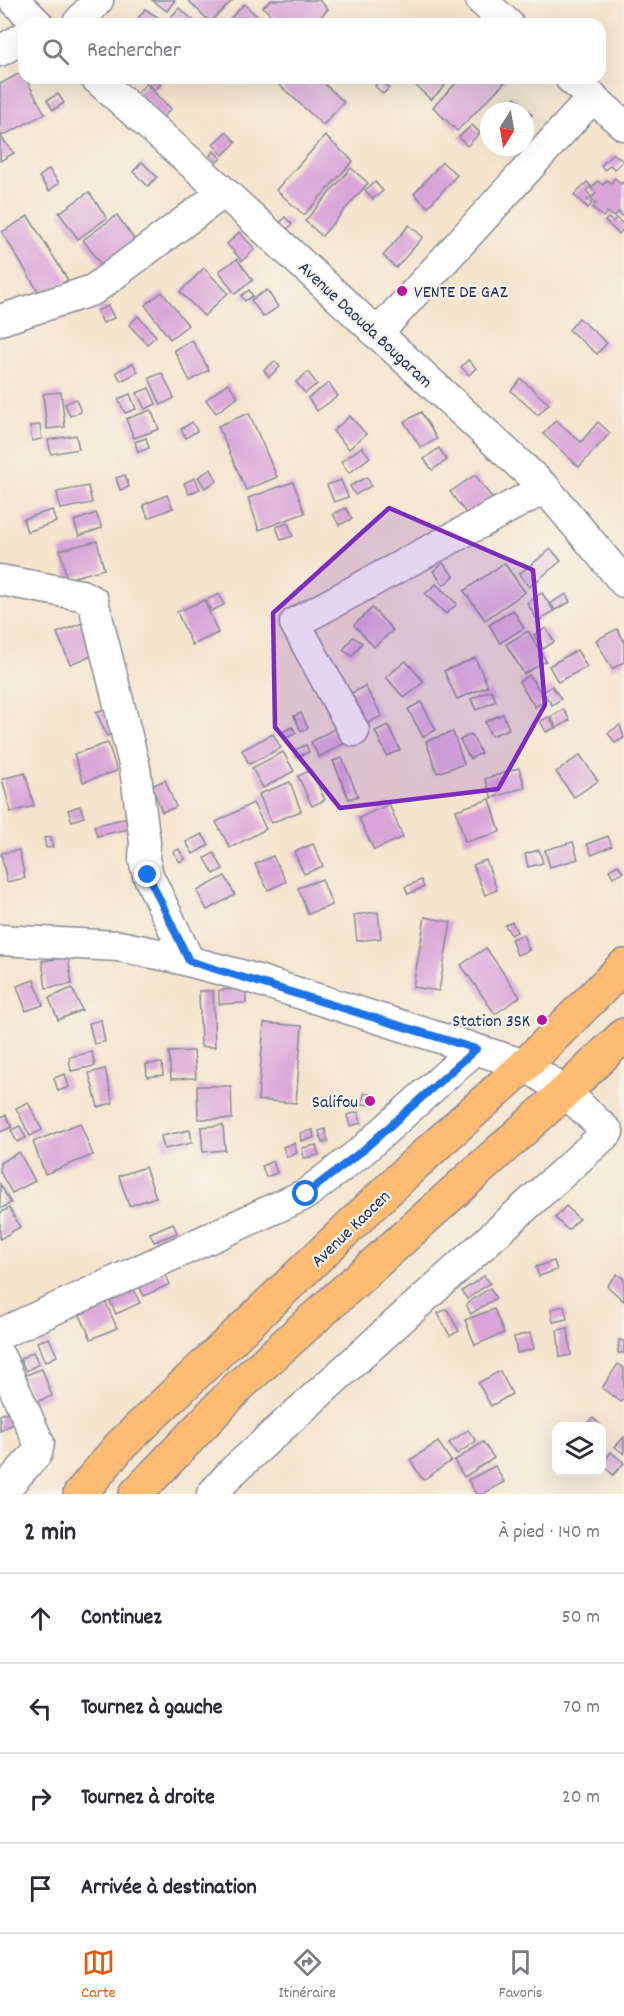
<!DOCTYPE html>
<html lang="fr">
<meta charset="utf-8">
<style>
:root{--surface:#fff;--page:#f7f7f7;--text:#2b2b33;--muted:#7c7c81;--line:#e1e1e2;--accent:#ea580c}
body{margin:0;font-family:Dekko,sans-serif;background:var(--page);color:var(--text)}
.controls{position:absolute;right:18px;bottom:18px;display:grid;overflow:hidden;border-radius:12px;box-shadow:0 6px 24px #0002}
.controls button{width:54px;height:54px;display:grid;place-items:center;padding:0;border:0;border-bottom:2px solid var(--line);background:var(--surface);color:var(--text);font:30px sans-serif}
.compass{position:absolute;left:480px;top:102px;width:54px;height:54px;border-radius:50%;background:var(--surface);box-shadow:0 6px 24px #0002;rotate:191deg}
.stop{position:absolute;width:18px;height:18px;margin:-14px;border:4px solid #1a73e8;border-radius:50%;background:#fff}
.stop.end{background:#1a73e8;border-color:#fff;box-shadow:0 2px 6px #0008}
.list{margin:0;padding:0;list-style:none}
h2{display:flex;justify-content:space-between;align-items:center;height:78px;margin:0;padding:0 24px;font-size:26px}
h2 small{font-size:20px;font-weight:400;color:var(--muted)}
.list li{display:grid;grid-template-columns:39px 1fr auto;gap:18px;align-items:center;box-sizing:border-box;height:90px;padding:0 24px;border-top:2px solid var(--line)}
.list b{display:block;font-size:22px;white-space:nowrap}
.list em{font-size:20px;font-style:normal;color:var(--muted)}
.icon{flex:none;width:33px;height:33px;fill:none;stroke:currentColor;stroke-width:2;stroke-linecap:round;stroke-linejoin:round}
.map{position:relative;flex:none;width:624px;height:1494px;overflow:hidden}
.search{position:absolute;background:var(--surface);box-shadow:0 6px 24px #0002;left:18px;right:18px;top:18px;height:66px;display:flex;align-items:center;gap:15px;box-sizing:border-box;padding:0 21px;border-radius:18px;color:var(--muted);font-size:22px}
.sheet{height:438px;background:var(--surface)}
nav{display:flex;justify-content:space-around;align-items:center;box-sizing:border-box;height:84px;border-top:2px solid var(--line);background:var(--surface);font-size:16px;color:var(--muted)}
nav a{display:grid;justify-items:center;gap:3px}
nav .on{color:var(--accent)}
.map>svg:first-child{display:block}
</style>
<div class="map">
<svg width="624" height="1494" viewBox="0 0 624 1494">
<rect width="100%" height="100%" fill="#f7f3e8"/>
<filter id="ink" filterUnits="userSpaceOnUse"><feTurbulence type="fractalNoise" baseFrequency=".0167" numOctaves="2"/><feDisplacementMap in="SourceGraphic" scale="12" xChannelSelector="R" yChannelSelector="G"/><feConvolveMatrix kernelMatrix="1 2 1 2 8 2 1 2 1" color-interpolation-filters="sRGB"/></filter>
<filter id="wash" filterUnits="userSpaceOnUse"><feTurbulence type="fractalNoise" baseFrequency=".008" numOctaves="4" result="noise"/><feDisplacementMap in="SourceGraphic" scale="24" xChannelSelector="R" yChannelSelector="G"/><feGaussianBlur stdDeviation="1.35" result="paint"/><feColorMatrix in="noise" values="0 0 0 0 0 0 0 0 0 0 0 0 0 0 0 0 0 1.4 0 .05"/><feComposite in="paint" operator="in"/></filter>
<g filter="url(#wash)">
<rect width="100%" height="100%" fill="#f5e4ce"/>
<g id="blocks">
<g fill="#d9a5d9">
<polygon points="152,0 175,0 167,11"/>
<polygon points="188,0 233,0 210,22"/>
<polygon points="271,0 319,0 328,9 314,24 280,24 263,7"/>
<polygon points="244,4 266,24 225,24"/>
<polygon points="179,8 198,24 165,24"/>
<polygon points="145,9 159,18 154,24 134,24"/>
<polygon points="22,72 45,114 2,136 0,132 0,84"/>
<polygon points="150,78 155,78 161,84 155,90 146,82"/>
<polygon points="276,78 318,78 344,102 323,125 274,80"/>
<polygon points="408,78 436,78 445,86 431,100"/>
<polygon points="461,78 509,78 457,131 433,107"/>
<polygon points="381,79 389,88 383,94 375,86"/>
<polygon points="146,84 171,109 161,119 136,94"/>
<polygon points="58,94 64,103 53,110 47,100"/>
<polygon points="515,97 532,115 525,121 525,111 499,111"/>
<polygon points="472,125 480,133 467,146 459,137"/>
<polygon points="226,132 236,142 223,155 213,144"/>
<polygon points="0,136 14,153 0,161"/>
<polygon points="325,136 353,161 304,215 276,190"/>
<polygon points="214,151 221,158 217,162 210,155"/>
<polygon points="613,153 623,161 615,169 610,165 605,170 601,166"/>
<polygon points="142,162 157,177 148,186 133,172"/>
<polygon points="442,162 457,175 428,207 414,194"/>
<polygon points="351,168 368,183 322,236 305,221"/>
<polygon points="49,169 59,183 49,191 39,177"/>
<polygon points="615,178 621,184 624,181 624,217 618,212 614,217 607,212 603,217 593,208 596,203 591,199 596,193 591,189 598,181 603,185 607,180 611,183"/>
<polygon points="375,182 383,191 373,199 365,190"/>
<polygon points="587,182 591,186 586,191 591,196 587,200 592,204 588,208 574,195"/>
<polygon points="89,192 107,218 78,239 59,213"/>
<polygon points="117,215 141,249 107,273 83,240"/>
<polygon points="28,216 68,280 41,296 2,232"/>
<polygon points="285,217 292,224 286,231 279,224"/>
<polygon points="608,218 613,222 616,218 622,223 624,221 624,228 619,234 605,221"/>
<polygon points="409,225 423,237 396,268 383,256"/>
<polygon points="239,232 255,249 242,261 227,244"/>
<polygon points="237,259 253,280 235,294 219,271"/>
<polygon points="204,268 228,293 204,316 180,292"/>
<polygon points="249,290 253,296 245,301 241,296"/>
<polygon points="267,290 278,307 263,317 251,300"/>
<polygon points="162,292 188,325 170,339 145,305"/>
<polygon points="108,306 114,318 103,323 97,311"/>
<polygon points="138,316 156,336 147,344 129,325"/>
<polygon points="579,318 607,343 597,354 569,330"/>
<polygon points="192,340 209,370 190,381 174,350"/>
<polygon points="468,360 476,368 469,375 461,367"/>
<polygon points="275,361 280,367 269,377 264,370"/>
<polygon points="133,363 138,372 121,381 116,372"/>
<polygon points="308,372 317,384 305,393 296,382"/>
<polygon points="162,373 174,398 161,405 149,378"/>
<polygon points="521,379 549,404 538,415 511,391"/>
<polygon points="228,383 238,397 216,413 206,400"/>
<polygon points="329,383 338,396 317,411 308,398"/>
<polygon points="149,388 156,404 145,409 137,393"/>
<polygon points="61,392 65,427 47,429 43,394"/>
<polygon points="130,394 136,409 125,413 118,399"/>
<polygon points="76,399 81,412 70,416 65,404"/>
<polygon points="151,410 159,429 134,438 126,419"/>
<polygon points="421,412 437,439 421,448 404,422"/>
<polygon points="249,413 277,477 246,490 218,426"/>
<polygon points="350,416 366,434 349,449 333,431"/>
<polygon points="556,420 581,442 598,422 610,433 579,467 543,434"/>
<polygon points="192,422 197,431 186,438 181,429"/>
<polygon points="40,425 42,439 32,441 30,426"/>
<polygon points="76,435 79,449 51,454 48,440"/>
<polygon points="146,438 149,448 138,452 135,442"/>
<polygon points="362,447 370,457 349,473 341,462"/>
<polygon points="439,448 447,460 432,470 424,459"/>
<polygon points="211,469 217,481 205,488 198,477"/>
<polygon points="125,475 129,487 120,490 116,478"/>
<polygon points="475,475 496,503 471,520 450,492"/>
<polygon points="367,477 371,486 355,495 350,486"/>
<polygon points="195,478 200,489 189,494 184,483"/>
<polygon points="341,480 348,497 334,502 327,485"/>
<polygon points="293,482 305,513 259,530 248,498"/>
<polygon points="88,486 92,503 60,509 57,492"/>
<polygon points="167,495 173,508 148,518 143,505"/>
<polygon points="346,508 352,519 339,525 333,514"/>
<polygon points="52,510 56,522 27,532 23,519"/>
<polygon points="96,513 102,528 79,536 74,521"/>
<polygon points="288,523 293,536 281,540 276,527"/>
<polygon points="97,541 104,569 67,579 60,550"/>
<polygon points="551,549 561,561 529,587 519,574"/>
<polygon points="443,563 454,576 444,585 433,571"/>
<polygon points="504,563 525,592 485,620 464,591"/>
<polygon points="436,584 457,604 446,614 425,594"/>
<polygon points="542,593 554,611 538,621 527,603"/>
<polygon points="219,594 224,605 211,611 206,600"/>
<polygon points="566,594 570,602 555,610 551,603"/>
<polygon points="204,600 218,633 192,645 177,612"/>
<polygon points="372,608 393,630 374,647 354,625"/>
<polygon points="513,610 524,628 500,643 489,625"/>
<polygon points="90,620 102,652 70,664 57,633"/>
<polygon points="546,628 554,642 543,649 534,635"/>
<polygon points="617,629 624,641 624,662 612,669 596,640"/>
<polygon points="528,631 546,661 524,674 506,644"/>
<polygon points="353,637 362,643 352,656 343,650"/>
<polygon points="577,650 587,667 558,682 549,666"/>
<polygon points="475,658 488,686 457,699 444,671"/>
<polygon points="406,661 424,682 404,698 386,677"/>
<polygon points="529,675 546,700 535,707 519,682"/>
<polygon points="365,686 382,716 362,726 346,696"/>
<polygon points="552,686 561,699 552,705 543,692"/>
<polygon points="491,690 496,701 476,710 471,699"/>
<polygon points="421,702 436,730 423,737 408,709"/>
<polygon points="109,707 120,731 107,736 96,712"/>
<polygon points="563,709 570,720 557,728 551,717"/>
<polygon points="301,713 308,728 301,731 294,716"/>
<polygon points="503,714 509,729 491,736 485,722"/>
<polygon points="549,717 555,728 546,732 540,721"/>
<polygon points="388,725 400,750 387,756 375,731"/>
<polygon points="620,725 624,738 615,743 608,733"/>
<polygon points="292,727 296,733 285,739 281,733"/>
<polygon points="337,727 345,743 319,757 311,742"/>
<polygon points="453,732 464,764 437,773 426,741"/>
<polygon points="273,734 281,748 249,764 242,750"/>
<polygon points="471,734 481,753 470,759 460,740"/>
<polygon points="108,743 117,771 83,782 74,754"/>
<polygon points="306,745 309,752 297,757 294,750"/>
<polygon points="283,752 294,771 263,788 252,768"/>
<polygon points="580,755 598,781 574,797 556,772"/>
<polygon points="342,758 358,796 349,799 333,761"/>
<polygon points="519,768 525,787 492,798 485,779"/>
<polygon points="311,770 325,800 312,806 298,776"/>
<polygon points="25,773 34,806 11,812 2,779"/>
<polygon points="165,780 176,807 162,812 152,786"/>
<polygon points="290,782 301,811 271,823 259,794"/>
<polygon points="490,799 500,832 465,842 456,810"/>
<polygon points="253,803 266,829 230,848 216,822"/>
<polygon points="389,804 403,837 374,850 359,818"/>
<polygon points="80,806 84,817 72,821 68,810"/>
<polygon points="134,816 137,827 97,836 94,826"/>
<polygon points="202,834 209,845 193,854 186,842"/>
<polygon points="608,836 612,846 592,855 587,844"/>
<polygon points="51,837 53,847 46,848 44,838"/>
<polygon points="573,842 578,859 550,867 545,850"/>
<polygon points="313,844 323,866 304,874 294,852"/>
<polygon points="179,849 185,859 180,862 173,852"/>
<polygon points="19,850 25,878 7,882 1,853"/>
<polygon points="539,850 543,863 528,867 525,854"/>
<polygon points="214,853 223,869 214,874 205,858"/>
<polygon points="273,856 286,882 268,890 255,864"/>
<polygon points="486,860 497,890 485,895 473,865"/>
<polygon points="618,865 623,872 613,877 609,870"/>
<polygon points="225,876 235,895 207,910 197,891"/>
<polygon points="322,879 332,905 308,914 298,888"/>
<polygon points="421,880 424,887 408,894 405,887"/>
<polygon points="378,912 381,938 357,941 354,915"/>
<polygon points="425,917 451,922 439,991 413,987"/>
<polygon points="512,922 517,932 511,935 505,925"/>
<polygon points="523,935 529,950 517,955 511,939"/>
<polygon points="486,948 520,997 495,1014 461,965"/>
<polygon points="68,957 72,984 46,988 42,961"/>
<polygon points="34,980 43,1005 26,1011 17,986"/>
<polygon points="72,988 82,1010 58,1020 49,998"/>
<polygon points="246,989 246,1003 219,1004 219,990"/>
<polygon points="199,991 213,991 215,1047 201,1047"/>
<polygon points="101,1020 105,1042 94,1044 89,1023"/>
<polygon points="264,1023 302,1026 296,1103 258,1100"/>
<polygon points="194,1051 196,1078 171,1079 169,1052"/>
<polygon points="92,1052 95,1066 71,1071 69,1057"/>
<polygon points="162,1063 163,1075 147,1077 146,1064"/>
<polygon points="105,1069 113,1103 98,1107 89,1073"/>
<polygon points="65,1074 69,1087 58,1091 54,1078"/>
<polygon points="197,1086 231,1086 232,1119 198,1119"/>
<polygon points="364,1093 372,1095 370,1105 362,1104"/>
<polygon points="28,1102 42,1130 30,1136 16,1108"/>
<polygon points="358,1112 361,1123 350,1126 347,1115"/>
<polygon points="6,1115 12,1127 0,1132 0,1117"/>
<polygon points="80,1123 93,1155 45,1174 33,1142"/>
<polygon points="223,1125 225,1150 203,1152 201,1127"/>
<polygon points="20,1126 26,1138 17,1142 11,1130"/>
<polygon points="325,1129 328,1141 322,1143 319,1131"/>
<polygon points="190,1130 192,1143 164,1149 161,1136"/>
<polygon points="313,1130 314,1138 301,1141 300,1133"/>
<polygon points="294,1143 297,1153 287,1157 283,1147"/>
<polygon points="316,1145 319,1155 304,1158 302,1148"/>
<polygon points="19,1152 35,1181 12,1193 0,1172 0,1163"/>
<polygon points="273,1161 277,1173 266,1177 262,1166"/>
<polygon points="145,1167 156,1197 129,1206 119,1176"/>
<polygon points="0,1184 11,1203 0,1209"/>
<polygon points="566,1206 579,1219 568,1230 555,1218"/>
<polygon points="9,1208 20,1227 0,1239 0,1213"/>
<polygon points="173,1223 177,1233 154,1242 150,1233"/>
<polygon points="554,1261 557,1270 539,1276 536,1267"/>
<polygon points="163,1271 170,1284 144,1296 138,1284"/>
<polygon points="617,1274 624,1279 624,1301 607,1286"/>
<polygon points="484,1276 490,1283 467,1299 462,1291"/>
<polygon points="490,1288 496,1298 471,1314 466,1304"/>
<polygon points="133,1289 140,1303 116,1314 109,1299"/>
<polygon points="105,1301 117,1328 91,1339 79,1313"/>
<polygon points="564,1306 567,1319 553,1322 551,1309"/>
<polygon points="447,1309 459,1331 450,1336 438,1313"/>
<polygon points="494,1309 504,1333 475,1345 465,1320"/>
<polygon points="568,1328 571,1355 560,1357 557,1330"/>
<polygon points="530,1333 534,1349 517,1353 514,1337"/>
<polygon points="49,1338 57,1356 45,1362 37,1342"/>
<polygon points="619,1340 624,1341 624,1353 618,1353"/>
<polygon points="33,1352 39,1364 26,1371 20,1359"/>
<polygon points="618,1364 624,1368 624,1398 621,1402 602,1388"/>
<polygon points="42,1369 52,1396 33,1403 23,1376"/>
<polygon points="500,1371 512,1394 491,1406 478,1383"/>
<polygon points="9,1411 15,1423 0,1431 0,1415"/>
<polygon points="593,1418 601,1426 584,1426"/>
<polygon points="468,1430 476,1441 457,1454 449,1443"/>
<polygon points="624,1437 624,1454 615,1447"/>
<polygon points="438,1442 451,1461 423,1480 410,1460"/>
<polygon points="483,1442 494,1458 464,1477 454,1461"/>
<polygon points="611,1452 624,1463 613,1475 602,1464"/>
<polygon points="495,1466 504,1482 483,1494 476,1494 468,1480"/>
</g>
</g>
</g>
<g filter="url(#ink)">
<use href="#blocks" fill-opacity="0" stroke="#888a96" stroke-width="1.5"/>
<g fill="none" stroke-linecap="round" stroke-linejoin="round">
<defs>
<g id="minor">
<polyline points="14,0 38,24"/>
<polyline points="481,0 508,24"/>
<polyline points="77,24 98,0"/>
<polyline points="0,51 24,37"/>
<polyline points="96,78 224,192 545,488 624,582"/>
<polyline points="570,78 624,125"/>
<polyline points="0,320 93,290 224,192"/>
<polyline points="377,334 593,97"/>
<polyline points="0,580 81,595 93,601 135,768 145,842 144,859 148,875 189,961"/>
<polyline points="354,731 295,623 545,488"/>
<polyline points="0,940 119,946 173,957 248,977 475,1049 525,1065 565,1092 608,1132 233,1471 212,1494"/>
<polyline points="0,1334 306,1194 362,1151 475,1049"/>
<polyline points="0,1357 39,1443 37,1453 0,1494"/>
</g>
<g id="highway">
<polyline points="80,1494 119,1447 415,1164 525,1065 624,966"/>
<polyline points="136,1494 239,1386 565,1092 624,1035"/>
</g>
</defs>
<use href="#minor" stroke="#888a96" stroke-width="33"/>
<use href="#highway" stroke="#888a96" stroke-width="36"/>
<use href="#minor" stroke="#fff" stroke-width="30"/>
<use href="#highway" stroke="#ffbb71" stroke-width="33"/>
</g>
</g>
<g fill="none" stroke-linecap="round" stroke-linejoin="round" filter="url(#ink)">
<polyline stroke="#1a73e8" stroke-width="8" points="148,875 189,961 476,1049 362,1151 306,1194"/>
</g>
<path fill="#7b2cbf" fill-opacity="0.2" stroke="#7b2cbf" stroke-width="4.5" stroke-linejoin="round" d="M 389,508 L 533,570 L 545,705 L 498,789 L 340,808 L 275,727 L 273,613 Z"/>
<g fill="#b5179e" stroke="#f7f3e8" stroke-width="2">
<circle cx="402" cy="291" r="6"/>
<circle cx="542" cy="1020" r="6"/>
<circle cx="370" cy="1101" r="6"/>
</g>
<g text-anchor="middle" stroke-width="4.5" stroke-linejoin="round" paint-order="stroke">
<g font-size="18" fill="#1b2f5e" stroke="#f7f3e8" text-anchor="end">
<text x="414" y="297" text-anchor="start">VENTE DE GAZ</text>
<text x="530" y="1026">Station 3SK</text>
<text x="358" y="1107">Salifou</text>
</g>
<g font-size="18" fill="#1b2f5e" stroke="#f7f3e8">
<text transform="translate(366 324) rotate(43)" y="6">Avenue Daouda Bougaram</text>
<text transform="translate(350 1228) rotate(-44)" y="6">Avenue Kaocen</text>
</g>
</g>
</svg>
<div class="controls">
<button><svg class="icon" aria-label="layers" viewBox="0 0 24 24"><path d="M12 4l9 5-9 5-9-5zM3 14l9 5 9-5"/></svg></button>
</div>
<svg class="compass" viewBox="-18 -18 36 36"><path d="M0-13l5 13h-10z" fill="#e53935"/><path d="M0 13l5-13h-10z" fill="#7c7c81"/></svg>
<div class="stop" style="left:306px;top:1194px"></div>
<div class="stop end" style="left:148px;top:875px"></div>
<div class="search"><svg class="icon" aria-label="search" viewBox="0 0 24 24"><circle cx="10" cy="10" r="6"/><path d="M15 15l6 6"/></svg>Rechercher</div>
</div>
<section class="sheet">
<h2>2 min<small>À pied · 140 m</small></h2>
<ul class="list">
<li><svg class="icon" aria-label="ahead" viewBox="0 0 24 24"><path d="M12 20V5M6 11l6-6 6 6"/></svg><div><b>Continuez</b></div><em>50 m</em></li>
<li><svg class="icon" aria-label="left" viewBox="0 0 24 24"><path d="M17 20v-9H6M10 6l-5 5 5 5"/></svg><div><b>Tournez à gauche</b></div><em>70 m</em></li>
<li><svg class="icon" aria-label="right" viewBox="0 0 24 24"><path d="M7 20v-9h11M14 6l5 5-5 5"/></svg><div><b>Tournez à droite</b></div><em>20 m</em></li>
<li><svg class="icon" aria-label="arrive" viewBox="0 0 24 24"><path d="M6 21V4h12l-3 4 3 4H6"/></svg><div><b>Arrivée à destination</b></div></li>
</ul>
</section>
<nav>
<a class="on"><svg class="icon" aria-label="map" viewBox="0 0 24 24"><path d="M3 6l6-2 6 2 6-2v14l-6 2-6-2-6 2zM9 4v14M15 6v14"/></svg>Carte</a>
<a><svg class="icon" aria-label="directions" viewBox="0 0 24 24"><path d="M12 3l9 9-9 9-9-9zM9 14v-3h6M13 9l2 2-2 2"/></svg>Itinéraire</a>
<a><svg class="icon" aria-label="saved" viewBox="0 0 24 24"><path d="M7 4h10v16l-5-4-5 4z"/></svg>Favoris</a>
</nav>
